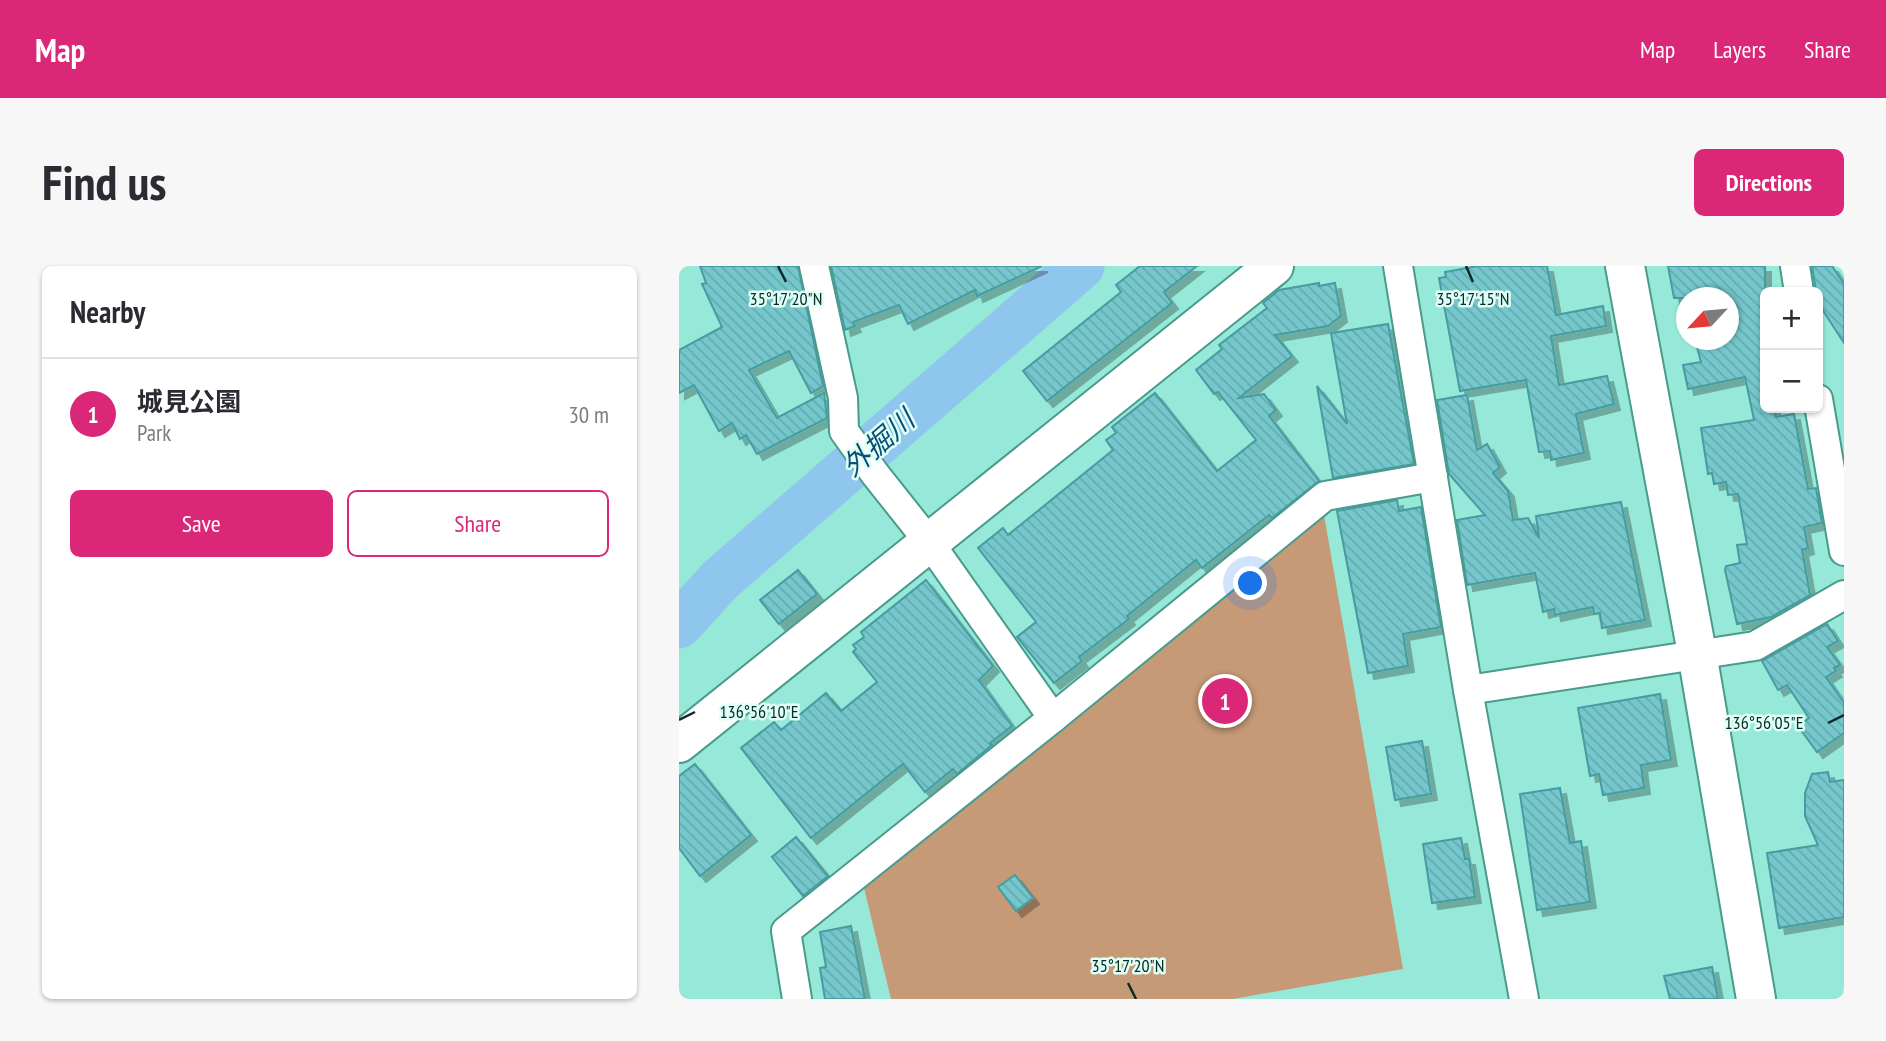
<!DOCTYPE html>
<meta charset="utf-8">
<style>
:root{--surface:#fff;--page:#f7f7f7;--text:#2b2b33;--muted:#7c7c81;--line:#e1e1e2;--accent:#db2777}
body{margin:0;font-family:"PT Sans Narrow","Noto Sans JP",sans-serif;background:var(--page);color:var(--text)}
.controls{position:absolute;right:21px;top:21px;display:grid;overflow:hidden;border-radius:10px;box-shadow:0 2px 5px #0004}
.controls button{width:63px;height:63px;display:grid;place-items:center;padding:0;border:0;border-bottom:2px solid var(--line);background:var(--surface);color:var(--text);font:35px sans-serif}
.compass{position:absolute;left:997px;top:21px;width:63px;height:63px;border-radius:50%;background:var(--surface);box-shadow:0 2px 5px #0004;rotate:244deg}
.you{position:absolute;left:572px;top:318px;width:24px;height:24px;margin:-18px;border:5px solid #fff;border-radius:50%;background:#1a73e8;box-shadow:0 0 0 10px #1a73e833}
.badge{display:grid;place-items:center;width:46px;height:46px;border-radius:50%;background:var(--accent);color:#fff;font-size:23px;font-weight:700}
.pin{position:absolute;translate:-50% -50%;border:4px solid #fff;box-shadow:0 2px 7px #0006}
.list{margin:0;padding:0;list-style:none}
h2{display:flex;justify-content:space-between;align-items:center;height:91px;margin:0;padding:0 28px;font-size:30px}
h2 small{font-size:23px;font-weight:400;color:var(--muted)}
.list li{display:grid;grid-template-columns:46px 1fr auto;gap:21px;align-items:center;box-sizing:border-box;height:112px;padding:0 28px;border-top:2px solid var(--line)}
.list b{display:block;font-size:26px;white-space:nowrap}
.list p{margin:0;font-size:23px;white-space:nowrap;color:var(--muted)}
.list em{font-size:23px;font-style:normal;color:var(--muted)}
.actions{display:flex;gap:14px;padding:21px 28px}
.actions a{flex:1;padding:16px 0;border:2px solid var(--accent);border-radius:10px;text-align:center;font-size:24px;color:var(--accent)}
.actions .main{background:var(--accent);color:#fff}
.map{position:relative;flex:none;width:1165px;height:733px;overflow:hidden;border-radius:10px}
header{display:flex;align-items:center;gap:42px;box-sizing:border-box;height:98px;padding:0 35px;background:var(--accent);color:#fff}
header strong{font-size:33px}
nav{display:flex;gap:38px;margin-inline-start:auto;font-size:24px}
.intro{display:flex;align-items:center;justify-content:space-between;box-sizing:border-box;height:168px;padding:0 42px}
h1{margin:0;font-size:49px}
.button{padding:18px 32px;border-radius:10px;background:var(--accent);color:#fff;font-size:24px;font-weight:700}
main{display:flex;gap:42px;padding:0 42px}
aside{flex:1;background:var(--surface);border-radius:10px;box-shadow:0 2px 5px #0004}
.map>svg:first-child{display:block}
</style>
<header>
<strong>Map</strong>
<nav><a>Map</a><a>Layers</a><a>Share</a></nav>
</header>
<div class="intro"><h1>Find us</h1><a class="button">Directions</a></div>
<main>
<aside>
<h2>Nearby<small></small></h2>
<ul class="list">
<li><span class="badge">1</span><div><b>城見公園</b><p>Park</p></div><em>30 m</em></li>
</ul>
<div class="actions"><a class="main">Save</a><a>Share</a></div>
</aside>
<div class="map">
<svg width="1165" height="733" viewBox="0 0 1165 733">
<defs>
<pattern id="building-back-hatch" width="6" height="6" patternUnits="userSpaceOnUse" patternTransform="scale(1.75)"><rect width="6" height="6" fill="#75c7cc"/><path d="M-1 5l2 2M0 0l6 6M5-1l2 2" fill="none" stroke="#64abaf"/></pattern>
<filter id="shadow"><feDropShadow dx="6" dy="6" stdDeviation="0" flood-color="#0004"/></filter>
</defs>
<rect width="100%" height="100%" fill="#96e8d8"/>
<polygon fill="#c69a77" points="645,249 724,703 554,733 212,733 185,622"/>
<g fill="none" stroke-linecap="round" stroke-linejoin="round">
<polyline stroke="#8fc6ee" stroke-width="47" points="0,359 41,314 402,0"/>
</g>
<g fill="url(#building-back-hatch)" stroke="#449ca1" stroke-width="2" filter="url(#shadow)">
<polygon points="21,0 119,0 144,120 132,127 110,85 70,104 98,152 145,127 148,152 78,188 67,169 61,173 53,157 40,165 15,119 0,127 0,84 43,61 23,18 27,17"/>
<polygon points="152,0 363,0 298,30 296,24 229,58 220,39 174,56 176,60 166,64"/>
<polygon points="461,0 518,0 485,26 493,37 368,135 344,105 442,26 437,19"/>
<polygon points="799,0 868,0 877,49 924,40 927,60 872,70 880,119 928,110 935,138 897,148 905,187 872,194 871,185 860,186 847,114 781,125 760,12 767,11 766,6"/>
<polygon points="989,0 1086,0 1086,69 1082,70 1086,95 1086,142 1095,142 1097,151 1115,148 1129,223 1137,222 1143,257 1125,261 1129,282 1123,284 1131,329 1092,351 1058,358 1046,304 1047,300 1061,297 1058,279 1068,278 1059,228 1049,229 1047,216 1035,218 1033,207 1029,208 1022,162 1075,154 1066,111 1009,123 1004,99 1022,96 1016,74 1049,74 1049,32 995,32"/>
<polygon points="1133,0 1153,0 1165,18 1165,77 1139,37"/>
<polygon points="640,17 640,20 656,17 662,50 649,60 596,69 613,90 560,132 585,128 597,144 590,150 640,215 593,252 590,249 523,302 517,294 448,350 450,353 400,391 403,395 375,417 338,371 357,356 299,282 324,262 329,269 434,184 427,174 437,167 433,161 476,127 538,205 577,174 539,126 535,128 517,104 543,83 540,79 588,42 584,37 600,24"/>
<polygon points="709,58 735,198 654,212 638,120 668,158 652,67"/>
<polygon points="788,129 798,184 808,178 821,201 814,207 829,225 834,254 849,252 860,272 857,250 942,236 966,354 923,362 921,347 915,348 914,341 876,349 875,343 864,346 856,307 788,319 778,254 806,249 770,208 758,134"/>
<polygon points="718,234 720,245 742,241 762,361 724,368 729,400 689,407 658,245"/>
<polygon points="119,304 138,328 100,358 81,334"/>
<polygon points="247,314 314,400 300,414 333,460 311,477 313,479 278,508 274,503 246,526 224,498 132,572 62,482 95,456 102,464 147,427 162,445 198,416 174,386 177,383 174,379 185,371 182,366"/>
<polygon points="1148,358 1159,375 1148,381 1161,399 1155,402 1157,405 1147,411 1165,437 1165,467 1138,486 1119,460 1130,452 1108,419 1099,424 1083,395"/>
<polygon points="981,428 992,494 962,499 965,522 924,529 920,508 911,510 899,442"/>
<polygon points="743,475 752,528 716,534 707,481"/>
<polygon points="16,498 72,569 21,610 0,582 0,510"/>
<polygon points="1149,506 1151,516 1165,514 1165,651 1100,662 1088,587 1139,579 1126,550 1126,527 1133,508"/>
<polygon points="881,522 891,577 902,575 911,636 858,644 841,528"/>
<polygon points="117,571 149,610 124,630 93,591"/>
<polygon points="782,572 786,593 790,593 796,631 753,637 744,578"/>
<polygon points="336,609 354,632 337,645 319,621"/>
<polygon points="172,660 186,733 146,733 141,702 147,701 141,666"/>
<polygon points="1033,701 1039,733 991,733 985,710"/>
</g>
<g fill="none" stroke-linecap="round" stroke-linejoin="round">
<defs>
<g id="street">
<polyline points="135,0 164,132 165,165 196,208 250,276 374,452"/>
<polyline points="719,0 789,424 845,733"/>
<polyline points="1116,0 1120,26"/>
<polyline points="1139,133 1165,285"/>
<polyline points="789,424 1076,380 1165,329"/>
<polyline points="118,733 107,665 374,452 646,230 754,211"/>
</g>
<g id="secondary">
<polyline points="946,0 1018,387 1077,733"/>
<polyline points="0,477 595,0"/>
</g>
</defs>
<use href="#street" stroke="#499b8c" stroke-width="32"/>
<use href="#secondary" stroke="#499b8c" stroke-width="42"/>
<use href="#street" stroke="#fff" stroke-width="28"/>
<use href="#secondary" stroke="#fff" stroke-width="38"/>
</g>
<path fill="none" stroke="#082c26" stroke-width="2.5" d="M 99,0 L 107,16M 787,0 L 794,16M 0,454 L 16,446M 1149,457 L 1165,449M 449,717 L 457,733"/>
<g text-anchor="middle" stroke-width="5" stroke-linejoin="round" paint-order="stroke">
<g font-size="28" font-style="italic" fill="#094e74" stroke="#dffff7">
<text transform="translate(199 177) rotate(-41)" y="10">外掘川</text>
</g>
</g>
<g font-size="18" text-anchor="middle" fill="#082c26" stroke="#dffff7" stroke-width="5" stroke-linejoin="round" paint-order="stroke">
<text x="794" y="39">35°17'15"N</text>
<text x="107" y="39">35°17'20"N</text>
<text x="80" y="452">136°56'10"E</text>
<text x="1085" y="463">136°56'05"E</text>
<text x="449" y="706">35°17'20"N</text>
</g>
</svg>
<div class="controls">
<button>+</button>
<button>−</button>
</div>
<svg class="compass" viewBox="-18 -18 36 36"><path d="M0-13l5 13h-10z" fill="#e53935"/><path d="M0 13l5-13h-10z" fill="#7c7c81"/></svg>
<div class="you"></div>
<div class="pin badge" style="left:546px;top:435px">1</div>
</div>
</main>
